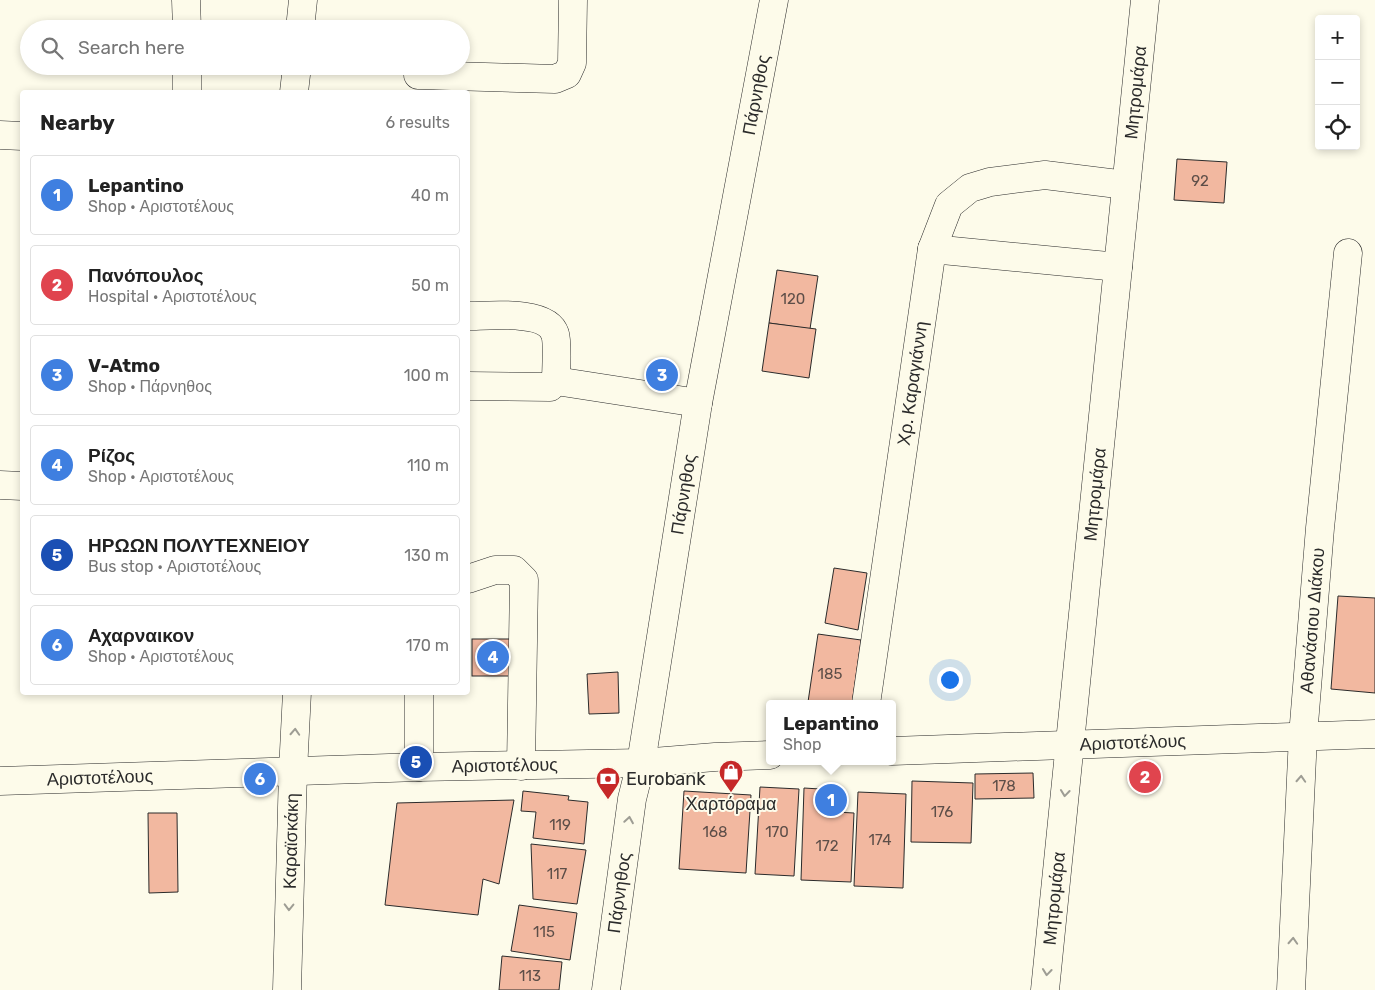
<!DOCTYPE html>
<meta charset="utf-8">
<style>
:root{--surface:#fff;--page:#f6f6f6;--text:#222;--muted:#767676;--line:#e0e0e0;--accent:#2563eb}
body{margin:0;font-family:Rubik,sans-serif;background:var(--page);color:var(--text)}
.controls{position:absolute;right:15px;top:15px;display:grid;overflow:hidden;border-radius:5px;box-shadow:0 2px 8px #0003}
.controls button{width:45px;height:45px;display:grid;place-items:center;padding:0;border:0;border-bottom:1px solid var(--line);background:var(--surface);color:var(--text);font:25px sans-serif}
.you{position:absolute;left:949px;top:679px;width:18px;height:18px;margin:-12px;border:4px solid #fff;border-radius:50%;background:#1a73e8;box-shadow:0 0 0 8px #1a73e833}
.badge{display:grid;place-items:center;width:32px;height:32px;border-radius:50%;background:var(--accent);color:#fff;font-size:16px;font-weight:700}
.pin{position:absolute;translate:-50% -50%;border:2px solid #fff;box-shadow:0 1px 5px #0006}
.popup{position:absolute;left:766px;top:700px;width:130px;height:65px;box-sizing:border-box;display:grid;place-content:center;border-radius:5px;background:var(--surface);filter:drop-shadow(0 1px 4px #0005);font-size:16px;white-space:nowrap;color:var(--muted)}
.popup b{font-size:19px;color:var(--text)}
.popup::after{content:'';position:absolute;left:50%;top:100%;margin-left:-10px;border:10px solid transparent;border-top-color:var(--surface)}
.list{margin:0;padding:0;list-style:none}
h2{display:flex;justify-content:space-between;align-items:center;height:65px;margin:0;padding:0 20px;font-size:21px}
h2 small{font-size:16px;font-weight:400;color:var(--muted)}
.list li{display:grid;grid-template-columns:32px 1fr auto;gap:15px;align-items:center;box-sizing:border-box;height:80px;margin:0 10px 10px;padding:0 10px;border:1px solid var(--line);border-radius:5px}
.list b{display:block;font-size:19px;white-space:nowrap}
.list p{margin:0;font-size:16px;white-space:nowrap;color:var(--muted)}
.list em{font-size:16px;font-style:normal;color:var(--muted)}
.icon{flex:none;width:28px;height:28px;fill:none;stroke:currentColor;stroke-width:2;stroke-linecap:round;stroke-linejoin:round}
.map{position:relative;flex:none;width:1375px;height:990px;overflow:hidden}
.search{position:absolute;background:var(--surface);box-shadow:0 2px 8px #0003;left:20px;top:20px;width:450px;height:55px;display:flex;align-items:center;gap:12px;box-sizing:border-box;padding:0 18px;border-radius:28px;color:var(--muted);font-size:19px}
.panel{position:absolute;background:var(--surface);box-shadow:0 2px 8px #0003;left:20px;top:90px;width:450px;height:605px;border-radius:5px}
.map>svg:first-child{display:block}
</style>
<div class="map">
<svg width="1375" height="990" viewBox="0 0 1375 990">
<rect width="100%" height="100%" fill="#fdfbea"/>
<g fill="#f2b8a0" stroke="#2b2b2b">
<polygon points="1177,159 1227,162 1224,203 1174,200"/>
<polygon points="777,270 818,276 810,329 769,323"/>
<polygon points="769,323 816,329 809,378 762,371"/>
<polygon points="834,568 867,573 858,630 825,623"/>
<polygon points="1338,596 1375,598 1375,693 1331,689"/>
<polygon points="818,634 861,640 852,704 823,704 808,702"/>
<rect x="472" y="639" width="42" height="37"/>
<polygon points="618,672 619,713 589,714 587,674"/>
<polygon points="1033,773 1034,798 975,799 975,774"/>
<polygon points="912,781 973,783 971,843 911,842"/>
<polygon points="760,787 799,789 794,876 755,874"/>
<polygon points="804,788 836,790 835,812 854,813 851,882 801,880"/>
<polygon points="523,791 569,796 568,800 588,802 584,844 533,838 536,812 521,811"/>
<polygon points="684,791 751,795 746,873 679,869"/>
<polygon points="858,792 906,794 903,888 854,886"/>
<polygon points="514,800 499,884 483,879 478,915 385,905 397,803"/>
<polygon points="148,813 177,813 178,892 149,893"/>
<polygon points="531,844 586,850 577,904 533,899"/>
<polygon points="519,905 577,913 570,960 511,951"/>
<polygon points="502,956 562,962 559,990 499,990"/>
</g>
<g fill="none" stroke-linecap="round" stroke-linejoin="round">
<defs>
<g id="minor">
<polyline points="186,0 187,29"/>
<polyline points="300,29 303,0"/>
<polyline points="187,66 187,92"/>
<polyline points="418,75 555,79 567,74 572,63 573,0"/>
<polyline points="294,92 297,66"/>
<polyline points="0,135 22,136"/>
<polyline points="932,249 949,205 970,188 990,182 1045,175 1126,185"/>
<path d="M 468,316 C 488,316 547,309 555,334 C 558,342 556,372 556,381 L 550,387 L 468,386"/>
<polyline points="556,381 698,403"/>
<polyline points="0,485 22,486"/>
<polyline points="468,579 495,570 514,570 524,580 521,766"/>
<polyline points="419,692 419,767"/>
<path id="s1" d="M 866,704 L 932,249 L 1118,267"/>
<path id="s2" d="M 287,990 L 293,771 L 297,692"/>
<path id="s3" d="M 606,990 L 632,799 L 641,763"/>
<path id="s4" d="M 1045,990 L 1145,0"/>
<path id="s5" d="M 1291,990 L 1303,736 L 1320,528 L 1348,253"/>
</g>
<g id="major">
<path id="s6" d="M 892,751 L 1375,734"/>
<path id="s7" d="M 641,763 L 698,403 L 774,0"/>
<path id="s8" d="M 0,781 L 419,767 L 641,763 L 715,757 L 770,755"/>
</g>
</defs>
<use href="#minor" stroke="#2b2b2b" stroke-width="29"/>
<use href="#major" stroke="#2b2b2b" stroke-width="29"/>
<use href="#minor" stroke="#fdfbea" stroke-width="28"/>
<use href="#major" stroke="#fdfbea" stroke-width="28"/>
</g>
<defs><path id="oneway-chevron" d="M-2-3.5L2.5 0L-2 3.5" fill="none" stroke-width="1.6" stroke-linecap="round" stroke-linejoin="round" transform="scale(1.25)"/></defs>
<g stroke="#9e9d94">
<use href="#oneway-chevron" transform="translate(295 732) rotate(-87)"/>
<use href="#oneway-chevron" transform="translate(1301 779) rotate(-87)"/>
<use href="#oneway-chevron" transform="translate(1065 793) rotate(96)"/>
<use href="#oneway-chevron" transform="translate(629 820) rotate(-81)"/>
<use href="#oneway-chevron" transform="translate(289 907) rotate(91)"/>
<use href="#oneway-chevron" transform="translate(1293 941) rotate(-87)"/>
<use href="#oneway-chevron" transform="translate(1047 972) rotate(96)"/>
</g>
<defs>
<symbol id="shop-pin" viewBox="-11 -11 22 30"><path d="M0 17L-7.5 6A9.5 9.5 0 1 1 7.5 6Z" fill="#c62828" stroke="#fdfbea"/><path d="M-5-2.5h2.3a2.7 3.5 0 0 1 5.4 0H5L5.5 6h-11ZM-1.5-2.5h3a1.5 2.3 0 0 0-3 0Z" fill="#fff"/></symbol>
<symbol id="bank-pin" viewBox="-11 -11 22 30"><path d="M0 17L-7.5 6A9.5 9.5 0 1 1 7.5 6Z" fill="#c62828" stroke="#fdfbea"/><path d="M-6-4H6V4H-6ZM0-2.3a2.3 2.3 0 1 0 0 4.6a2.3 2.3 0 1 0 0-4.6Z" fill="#fff"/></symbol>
</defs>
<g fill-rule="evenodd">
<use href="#shop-pin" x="717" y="758" width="28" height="38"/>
<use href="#bank-pin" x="594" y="765" width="28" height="38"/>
</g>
<g text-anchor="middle" stroke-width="4" stroke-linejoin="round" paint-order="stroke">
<g font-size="15" fill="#5d4e48">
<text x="1200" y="186">92</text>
<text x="793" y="304">120</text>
<text x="830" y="679">185</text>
<text x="1004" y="791">178</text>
<text x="942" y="817">176</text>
<text x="560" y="830">119</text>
<text x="715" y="837">168</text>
<text x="777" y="837">170</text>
<text x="880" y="845">174</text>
<text x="827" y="851">172</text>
<text x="557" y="879">117</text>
<text x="544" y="937">115</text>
<text x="530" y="981">113</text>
</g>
<g font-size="18" fill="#2b2b2b" stroke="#fdfbea">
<text dy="6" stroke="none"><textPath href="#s4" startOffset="902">Μητρομάρα</textPath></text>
<text dy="6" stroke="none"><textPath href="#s7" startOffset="678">Πάρνηθος</textPath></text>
<text dy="6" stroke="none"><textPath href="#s1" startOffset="324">Χρ. Καραγιάννη</textPath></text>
<text dy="6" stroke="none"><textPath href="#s7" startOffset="272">Πάρνηθος</textPath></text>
<text dy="6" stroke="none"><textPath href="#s4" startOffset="498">Μητρομάρα</textPath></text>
<text dy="6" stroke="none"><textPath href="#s5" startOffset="370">Αθανάσιου Διάκου</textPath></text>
<text dy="6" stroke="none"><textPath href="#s6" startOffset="241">Αριστοτέλους</textPath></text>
<text dy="6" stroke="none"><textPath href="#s8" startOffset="505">Αριστοτέλους</textPath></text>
<text dy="6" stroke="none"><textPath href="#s8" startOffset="100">Αριστοτέλους</textPath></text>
<text dy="6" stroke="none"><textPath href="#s2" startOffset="149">Καραϊσκάκη</textPath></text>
<text dy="6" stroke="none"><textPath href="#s3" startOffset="98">Πάρνηθος</textPath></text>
<text dy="6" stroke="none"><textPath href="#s4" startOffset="92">Μητρομάρα</textPath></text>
</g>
<g font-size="18" fill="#2b2b2b" stroke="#fdfbea" text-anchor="start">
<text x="626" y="785">Eurobank</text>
<text x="731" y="810" text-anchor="middle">Χαρτόραμα</text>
</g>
</g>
</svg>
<div class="controls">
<button>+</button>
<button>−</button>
<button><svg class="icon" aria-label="locate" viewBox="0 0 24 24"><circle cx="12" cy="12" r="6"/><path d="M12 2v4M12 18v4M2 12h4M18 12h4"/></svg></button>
</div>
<div class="you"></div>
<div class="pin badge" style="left:831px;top:800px;background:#3f7fe0">1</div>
<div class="popup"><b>Lepantino</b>Shop</div>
<div class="pin badge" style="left:1145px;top:777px;background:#e0444e">2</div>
<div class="pin badge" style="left:662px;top:375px;background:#3f7fe0">3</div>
<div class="pin badge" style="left:493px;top:657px;background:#3f7fe0">4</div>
<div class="pin badge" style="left:416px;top:762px;background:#1a4fb4">5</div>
<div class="pin badge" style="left:260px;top:779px;background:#3f7fe0">6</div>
<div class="search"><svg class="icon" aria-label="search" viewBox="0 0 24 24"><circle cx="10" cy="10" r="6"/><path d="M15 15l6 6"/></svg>Search here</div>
<section class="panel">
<h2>Nearby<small>6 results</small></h2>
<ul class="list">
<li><span class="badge" style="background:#3f7fe0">1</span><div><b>Lepantino</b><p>Shop · Αριστοτέλους</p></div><em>40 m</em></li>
<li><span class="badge" style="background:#e0444e">2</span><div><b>Πανόπουλος</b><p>Hospital · Αριστοτέλους</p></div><em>50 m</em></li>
<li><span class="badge" style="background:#3f7fe0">3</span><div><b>V-Atmo</b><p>Shop · Πάρνηθος</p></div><em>100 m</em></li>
<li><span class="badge" style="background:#3f7fe0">4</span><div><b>Ρίζος</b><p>Shop · Αριστοτέλους</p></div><em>110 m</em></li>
<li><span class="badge" style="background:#1a4fb4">5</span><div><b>ΗΡΩΩΝ ΠΟΛΥΤΕΧΝΕΙΟΥ</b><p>Bus stop · Αριστοτέλους</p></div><em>130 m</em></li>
<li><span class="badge" style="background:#3f7fe0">6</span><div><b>Αχαρναικον</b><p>Shop · Αριστοτέλους</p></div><em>170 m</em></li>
</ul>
</section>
</div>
